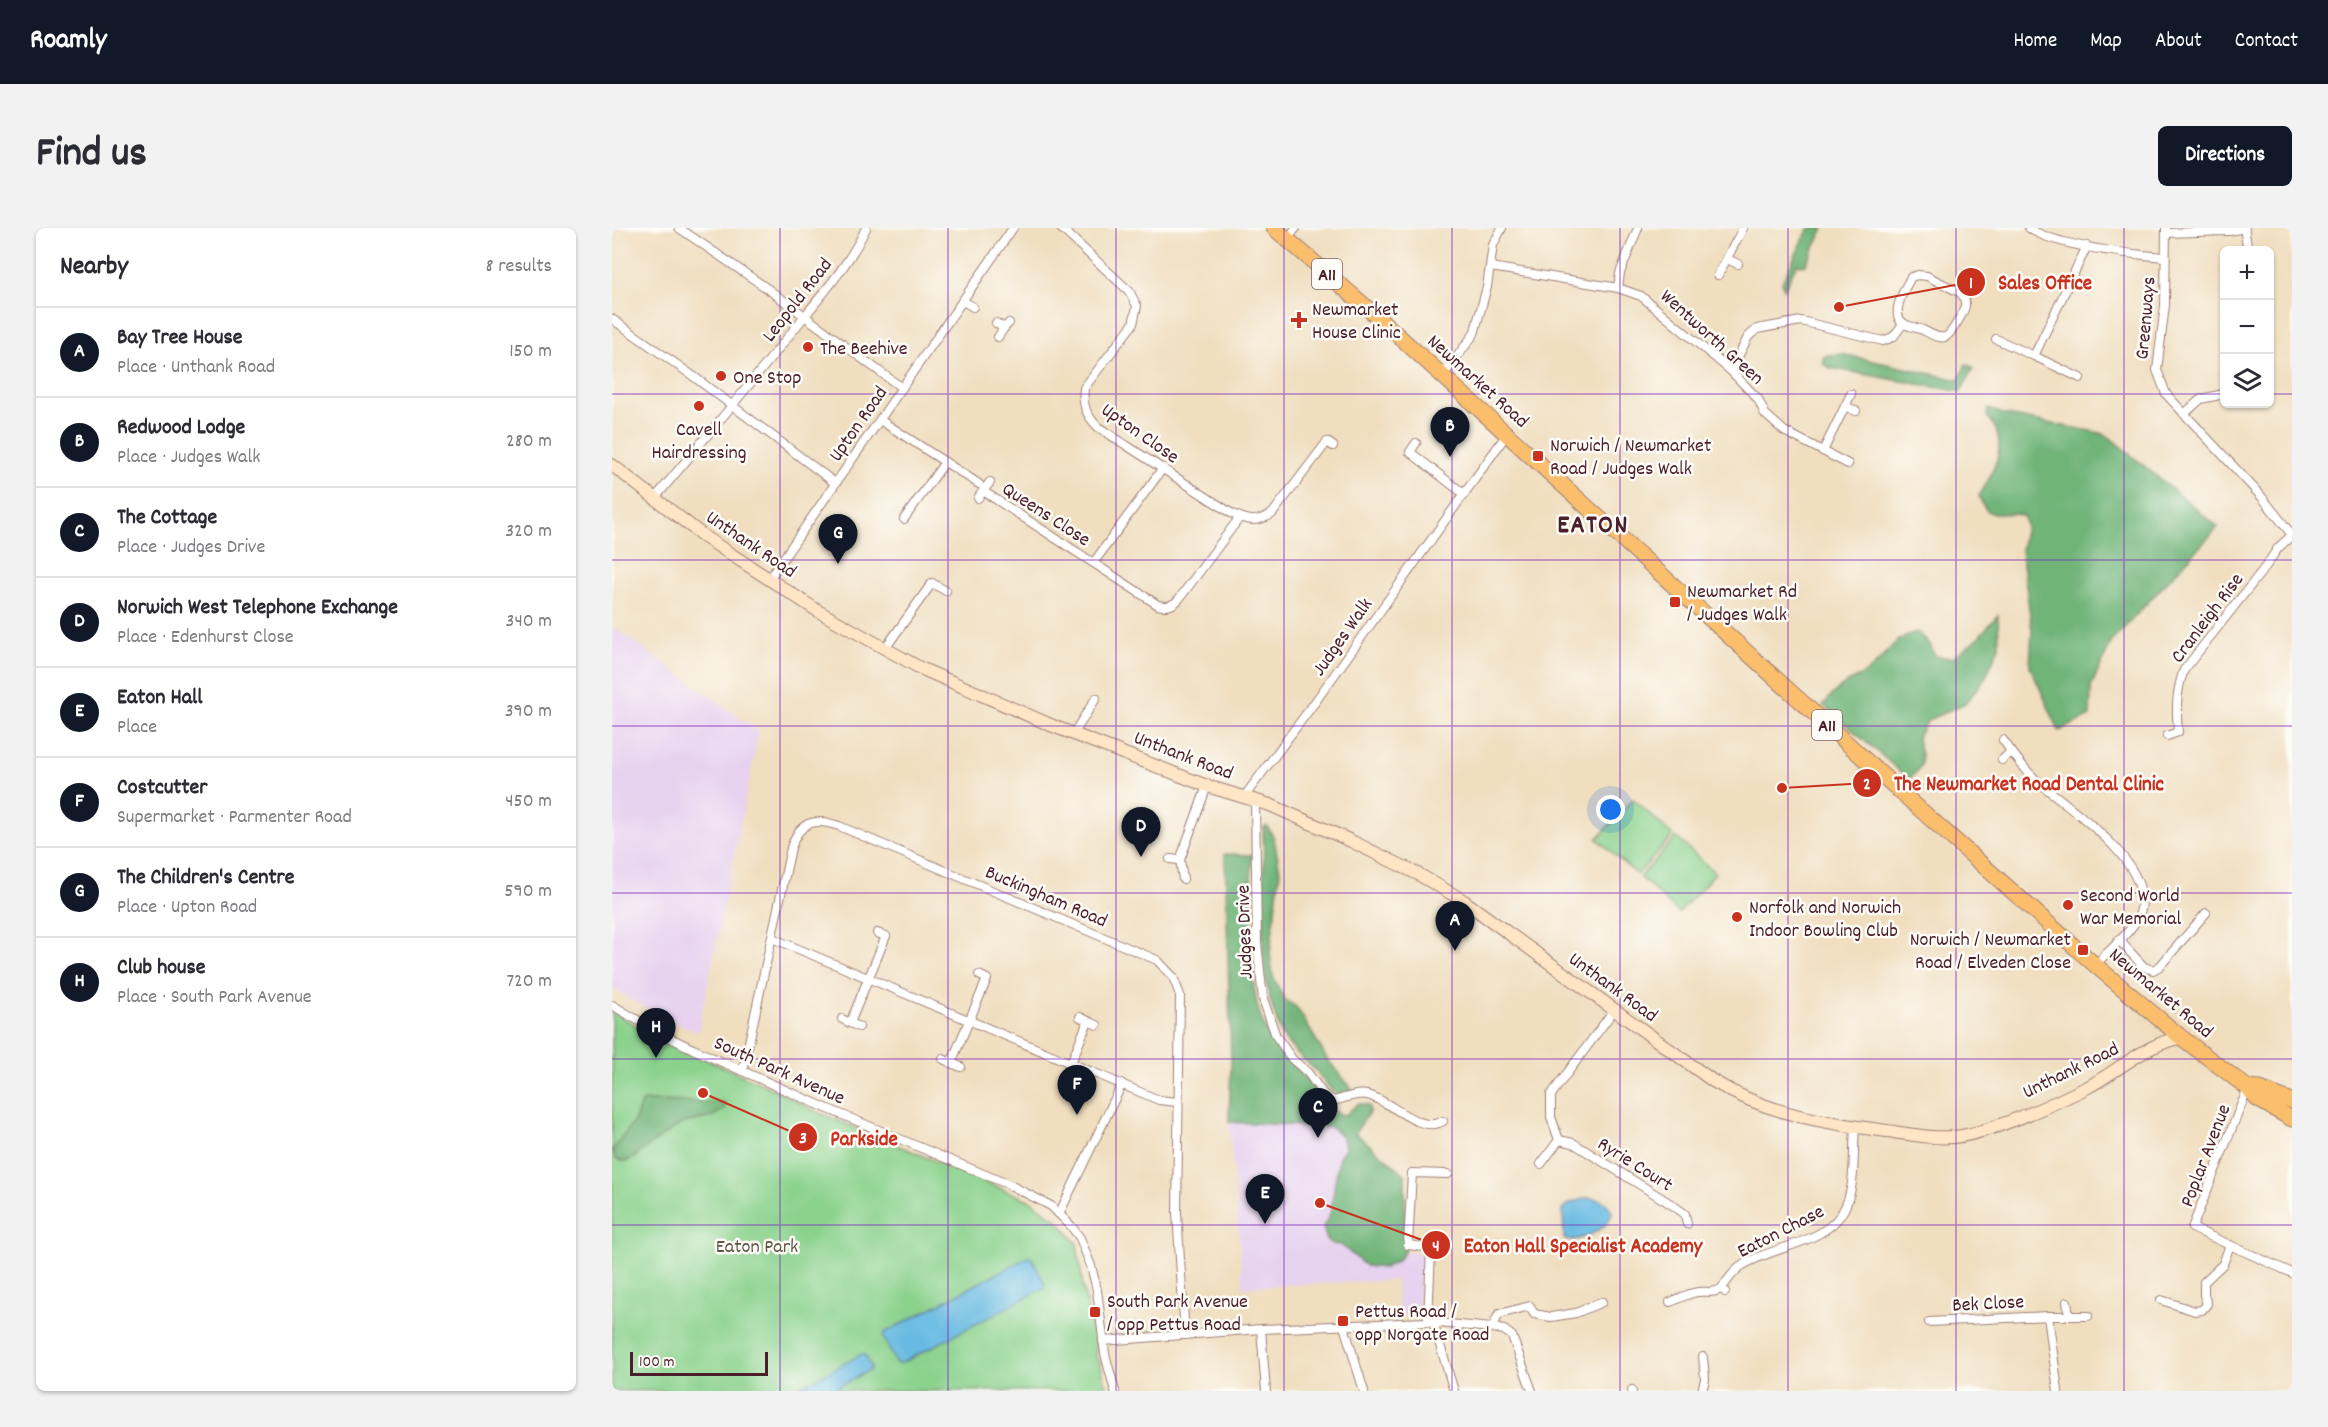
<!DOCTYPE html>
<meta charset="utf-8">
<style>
:root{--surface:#fff;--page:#f2f2f3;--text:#2b2b33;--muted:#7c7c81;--line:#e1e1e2;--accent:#111827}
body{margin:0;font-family:Dekko,sans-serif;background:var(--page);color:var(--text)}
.controls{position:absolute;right:18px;top:18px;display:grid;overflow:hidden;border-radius:9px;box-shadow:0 2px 4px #0004}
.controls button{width:54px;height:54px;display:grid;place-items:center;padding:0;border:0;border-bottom:2px solid var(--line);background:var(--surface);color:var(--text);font:30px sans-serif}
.scale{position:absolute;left:18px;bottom:15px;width:138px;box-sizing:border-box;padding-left:6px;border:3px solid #4a1f2b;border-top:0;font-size:16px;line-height:21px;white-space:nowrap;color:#4a1f2b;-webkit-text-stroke:4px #fdfcf7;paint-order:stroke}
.you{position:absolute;left:999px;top:582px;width:21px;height:21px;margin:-15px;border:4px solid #fff;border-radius:50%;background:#1a73e8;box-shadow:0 0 0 9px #1a73e833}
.badge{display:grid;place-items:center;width:39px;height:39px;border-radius:50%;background:var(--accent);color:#fff;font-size:20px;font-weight:700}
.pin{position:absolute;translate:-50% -50px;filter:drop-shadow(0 2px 3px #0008)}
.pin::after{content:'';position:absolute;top:32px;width:21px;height:18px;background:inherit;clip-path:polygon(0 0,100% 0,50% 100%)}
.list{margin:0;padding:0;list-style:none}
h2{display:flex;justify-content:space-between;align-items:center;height:78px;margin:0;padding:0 24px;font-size:26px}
h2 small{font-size:20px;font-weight:400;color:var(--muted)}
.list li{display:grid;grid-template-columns:39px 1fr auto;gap:18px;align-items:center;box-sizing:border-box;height:90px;padding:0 24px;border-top:2px solid var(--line)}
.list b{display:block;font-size:22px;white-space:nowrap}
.list p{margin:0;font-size:20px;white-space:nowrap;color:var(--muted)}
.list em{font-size:20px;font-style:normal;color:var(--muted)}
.icon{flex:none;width:33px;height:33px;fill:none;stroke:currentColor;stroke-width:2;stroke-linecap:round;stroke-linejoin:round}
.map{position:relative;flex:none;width:1680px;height:1163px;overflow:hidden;border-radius:9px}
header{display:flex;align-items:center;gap:36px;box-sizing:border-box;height:84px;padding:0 30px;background:var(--accent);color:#fff}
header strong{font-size:28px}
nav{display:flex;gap:33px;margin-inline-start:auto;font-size:21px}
.intro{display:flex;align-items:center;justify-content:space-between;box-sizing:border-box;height:144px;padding:0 36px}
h1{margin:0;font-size:42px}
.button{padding:15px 27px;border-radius:9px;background:var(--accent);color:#fff;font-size:21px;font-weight:700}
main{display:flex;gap:36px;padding:0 36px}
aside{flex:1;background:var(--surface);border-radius:9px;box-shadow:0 2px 4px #0004}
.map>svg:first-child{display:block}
</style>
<header>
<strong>Roamly</strong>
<nav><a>Home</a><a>Map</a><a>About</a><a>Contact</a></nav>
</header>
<div class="intro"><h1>Find us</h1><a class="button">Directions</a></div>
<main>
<aside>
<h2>Nearby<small>8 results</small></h2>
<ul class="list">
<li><span class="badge">A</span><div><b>Bay Tree House</b><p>Place · Unthank Road</p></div><em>150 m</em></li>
<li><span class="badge">B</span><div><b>Redwood Lodge</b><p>Place · Judges Walk</p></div><em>280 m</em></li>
<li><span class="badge">C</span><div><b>The Cottage</b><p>Place · Judges Drive</p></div><em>320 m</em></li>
<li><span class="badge">D</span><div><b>Norwich West Telephone Exchange</b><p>Place · Edenhurst Close</p></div><em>340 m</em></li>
<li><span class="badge">E</span><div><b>Eaton Hall</b><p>Place</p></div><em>390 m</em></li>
<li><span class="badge">F</span><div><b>Costcutter</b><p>Supermarket · Parmenter Road</p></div><em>450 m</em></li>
<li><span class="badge">G</span><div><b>The Children's Centre</b><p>Place · Upton Road</p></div><em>590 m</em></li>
<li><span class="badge">H</span><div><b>Club house</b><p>Place · South Park Avenue</p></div><em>720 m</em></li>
</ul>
</aside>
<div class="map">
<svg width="1680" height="1163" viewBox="0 0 1680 1163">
<rect width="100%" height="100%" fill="#fdfcf7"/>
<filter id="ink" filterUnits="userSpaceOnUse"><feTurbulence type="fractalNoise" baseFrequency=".0167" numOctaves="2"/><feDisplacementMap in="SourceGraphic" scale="12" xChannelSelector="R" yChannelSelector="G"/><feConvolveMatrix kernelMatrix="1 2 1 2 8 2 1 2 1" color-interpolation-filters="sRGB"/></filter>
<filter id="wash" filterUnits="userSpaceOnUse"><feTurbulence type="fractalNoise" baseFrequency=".008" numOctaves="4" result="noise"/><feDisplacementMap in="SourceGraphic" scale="24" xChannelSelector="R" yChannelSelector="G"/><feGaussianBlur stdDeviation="1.35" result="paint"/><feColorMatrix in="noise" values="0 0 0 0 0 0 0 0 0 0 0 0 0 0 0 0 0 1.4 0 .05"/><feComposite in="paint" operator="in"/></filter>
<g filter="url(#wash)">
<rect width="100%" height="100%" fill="#f0debf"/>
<g fill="#e7d2ef">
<polygon points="0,398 147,504 86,805 20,773 0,759"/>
<polygon points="617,894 718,899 729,901 761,931 791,1020 794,1023 811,1027 814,1032 813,1042 808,1049 805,1086 786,1086 784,1052 631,1059"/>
</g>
<g fill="#8bd28d" stroke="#6a785c" stroke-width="1.5">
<polygon points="1021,571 1061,607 1025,647 985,611"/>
<polygon points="1064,609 1103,645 1067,685 1028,649"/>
<polygon points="0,783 41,808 166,863 201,882 419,973 446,993 465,1015 471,1060 486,1122 483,1124 484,1129 487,1132 496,1163 0,1163"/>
</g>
<g fill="#70b478" stroke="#5d6a52" stroke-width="1.5">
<polygon points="1197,0 1212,0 1193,38 1185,36 1172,61 1170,54"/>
<polygon points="1230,126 1347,152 1354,136 1361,140 1349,164 1218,140 1211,135 1211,130 1215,127"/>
<path d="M 1376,181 L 1395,187 L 1489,205 L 1497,209 L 1606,299 L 1500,413 L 1479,459 L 1478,488 L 1447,503 L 1418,438 L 1420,402 L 1409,322 L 1414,298 L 1411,288 C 1391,280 1376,297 1367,268 C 1382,244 1399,213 1375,188 Z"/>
<path d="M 1386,387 L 1387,419 L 1372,452 L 1354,475 L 1316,492 L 1305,510 C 1310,532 1315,536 1297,551 L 1211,477 C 1220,467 1228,458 1240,452 C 1245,449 1251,447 1256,443 C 1276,428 1280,409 1306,404 L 1317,415 L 1323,428 L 1340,430 L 1365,411 Z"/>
<path d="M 655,598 L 662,610 L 668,643 L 658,725 L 661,749 L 672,771 L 684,779 L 690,788 L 715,831 L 741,862 L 726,866 C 714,860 710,849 701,840 C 691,830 680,822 672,810 C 667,803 665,793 662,785 C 642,726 655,664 651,603 L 652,599 Z"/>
<path d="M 613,626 L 640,627 C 639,675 633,759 654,802 C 663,820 679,833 692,848 C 706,863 712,884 734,887 C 743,879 744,872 757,878 L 758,883 L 743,905 L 793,946 L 793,1023 L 786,1032 L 772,1040 L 754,1038 L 729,1017 L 720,1016 L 715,1012 L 711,999 L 718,987 L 727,929 L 733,920 C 732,909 727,904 718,899 L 617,894 L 619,833 Z"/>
<path d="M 33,873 L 109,874 L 113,875 L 113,879 C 103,892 84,891 70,896 C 62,899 29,923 23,929 C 16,933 12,935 4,931 L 1,922 L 23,892 L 29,875 Z"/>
</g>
<g fill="#67bae2" stroke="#586c86" stroke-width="1.5">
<path d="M 975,970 C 987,970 995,973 1000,984 C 999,1000 966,1016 952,1011 L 951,982 L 958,975 Z"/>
<polygon points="416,1029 420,1030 433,1056 432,1060 288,1136 284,1135 271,1109 272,1105"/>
<polygon points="250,1126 253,1127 259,1139 258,1142 219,1163 184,1163 184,1161"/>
</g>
</g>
<g filter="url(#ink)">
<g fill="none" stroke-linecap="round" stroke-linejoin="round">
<defs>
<g id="street">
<polyline points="67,0 156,61 290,160"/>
<path d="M 449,0 L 517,63 L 525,78 L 521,96 L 472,160 C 470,177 474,187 486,199 L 619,285 C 634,293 645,295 660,286 L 715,214 L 721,218"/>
<path d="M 1417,0 C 1442,18 1519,26 1552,29"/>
<polyline points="1554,0 1553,77 1545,142 1554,166 1649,268 1680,307"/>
<polyline points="1632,0 1636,22"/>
<polyline points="1554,5 1617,3 1633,0"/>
<polyline points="675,11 684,0"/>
<polyline points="1115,31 1126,36"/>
<polyline points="879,39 1006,60 1029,68 1119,143 1146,171 1153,186 1172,203 1236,236"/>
<polyline points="1106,47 1131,0"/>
<path d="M 1306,47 L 1315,48 L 1349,65 C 1351,68 1354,73 1353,78 C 1352,84 1339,107 1333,109 C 1326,111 1317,105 1311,102 C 1305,100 1298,99 1293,96 C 1276,88 1293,60 1299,49 Z"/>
<polyline points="1006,60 1008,45 1026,0"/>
<polyline points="351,73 361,79"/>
<polyline points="0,91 81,148 223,255"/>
<polyline points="384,95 392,100 397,95"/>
<polyline points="386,109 392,100"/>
<polyline points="1384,111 1422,128 1475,18"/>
<polyline points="1422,128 1468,150"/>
<polyline points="1119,143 1136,109 1145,101 1189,93 1271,113 1281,109 1291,96"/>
<polyline points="830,149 862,106 875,59 881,17 890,0"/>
<polyline points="1233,178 1244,183"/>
<polyline points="1572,186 1589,171 1612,166"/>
<polyline points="268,192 367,256"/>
<polyline points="804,215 798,224 852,266"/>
<polyline points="1211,223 1239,166"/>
<path d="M 371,263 L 546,377 C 555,379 561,378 567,371 L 628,289"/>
<path d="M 43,270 C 90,214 137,158 183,100 C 208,69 237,37 254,0"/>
<polyline points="366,270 378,254"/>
<polyline points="292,291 333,234"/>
<polyline points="482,334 551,240"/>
<polyline points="157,351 401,0"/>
<polyline points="272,422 320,355 334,363"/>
<polyline points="462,505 484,470"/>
<path d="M 1555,508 L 1566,504 C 1564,482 1564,463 1572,442 L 1654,338 L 1666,320 L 1680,307"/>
<path d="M 1391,512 C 1401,526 1411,540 1423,551 C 1456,580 1538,631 1529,681 C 1526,699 1496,723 1483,737"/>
<polyline points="1390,532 1399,524"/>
<polyline points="632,569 703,474 895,206"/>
<path d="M 643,572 L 645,715 L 651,771 L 664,808 L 680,831 L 696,845 L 711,866 L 722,873 C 732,870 745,865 755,867 C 777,871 808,907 831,893"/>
<polyline points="558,631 568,632"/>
<polyline points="571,651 568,632 595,558"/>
<polyline points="160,710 547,872 565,874"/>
<polyline points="1507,712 1532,739 1541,742 1548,738 1594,685"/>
<polyline points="0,777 44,803 81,821 214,880 400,958 439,978 459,998 468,1010 479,1038 485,1062 493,1126 503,1163"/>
<polyline points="230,791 238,795 274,708 265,705"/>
<polyline points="476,793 485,797"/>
<polyline points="238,795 247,799"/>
<polyline points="331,831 339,835 375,751 367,747"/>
<polyline points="339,835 349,839"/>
<polyline points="459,835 476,793 468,789"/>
<path d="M 131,842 L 179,620 C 187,594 201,589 227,598 L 545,732 L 561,749 L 568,767 L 565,985 L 573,1107"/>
<polyline points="1636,860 1580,1000 1680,1045"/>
<polyline points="947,912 961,915 1062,978 1073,986 1075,996"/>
<polyline points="929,936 947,912 939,889 939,867 1002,782"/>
<polyline points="447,986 510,856"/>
<path d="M 1113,1064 L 1110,1060 C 1115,1053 1121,1044 1128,1039 C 1159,1017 1218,1017 1234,977 C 1244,954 1241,923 1243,899"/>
<polyline points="1549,1072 1583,1083 1590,1082 1595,1076 1592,1067 1592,1054 1611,1036 1618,1017"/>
<path d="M 1058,1074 C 1067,1071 1076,1065 1086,1064 C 1096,1063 1102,1066 1110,1060"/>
<polyline points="1455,1074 1457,1088"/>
<polyline points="1436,1088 1476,1088"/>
<polyline points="816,1094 819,1020 796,1017 800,945 836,946"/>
<polyline points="821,1094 842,1163"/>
<polyline points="1317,1094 1436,1088 1446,1163"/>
<polyline points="732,1098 752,1163"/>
<polyline points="880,1100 887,1086 918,1078 922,1086 939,1089 964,1085 990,1074"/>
<polyline points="649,1101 654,1163"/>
<polyline points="491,1113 649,1101 789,1095 816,1094 880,1100 892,1102 900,1108 920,1163"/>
<polyline points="1020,1162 1020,1163"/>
<polyline points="1090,1163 1093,1151 1091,1129"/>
</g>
<path id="secondary" d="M 0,237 L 94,310 L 206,383 L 308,440 L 441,498 L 595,558 L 658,577 L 739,613 L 806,646 L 852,673 L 1101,853 C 1154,886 1214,895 1275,903 C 1297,906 1320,911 1342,909 C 1378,905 1441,876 1474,860 C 1504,845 1537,813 1570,810"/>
<g id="highway">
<polyline points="662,0 768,91 1302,576 1483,737 1570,810 1636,860 1645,871 1680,891"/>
<polyline points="1636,860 1648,861 1680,873"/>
</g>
</defs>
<use href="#street" stroke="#9d7e75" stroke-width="10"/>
<use href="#secondary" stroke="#9d7e75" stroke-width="14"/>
<use href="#highway" stroke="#9d7e75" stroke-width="17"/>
<use href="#street" stroke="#fff" stroke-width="8"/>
<use href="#secondary" stroke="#fde5c5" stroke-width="12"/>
<use href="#highway" stroke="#fabe6d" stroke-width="15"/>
</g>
</g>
<path fill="none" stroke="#7b2cbf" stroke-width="1.5" stroke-opacity="0.55" d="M 168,0 L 168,1163M 336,0 L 336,1163M 504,0 L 504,1163M 672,0 L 672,1163M 840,0 L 840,1163M 1008,0 L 1008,1163M 1176,0 L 1176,1163M 1344,0 L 1344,1163M 1512,0 L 1512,1163M 0,166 L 1612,166M 1658,166 L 1680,166M 0,332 L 1680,332M 0,498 L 1680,498M 0,665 L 1680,665M 0,831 L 1680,831M 0,997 L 1680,997"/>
<g fill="#c8321e" stroke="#fdfcf7" stroke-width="2">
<path d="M684 83h6v6h6v6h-6v6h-6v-6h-6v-6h6z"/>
<circle cx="196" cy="119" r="6"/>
<circle cx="109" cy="148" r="6"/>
<circle cx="87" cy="178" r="6"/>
<rect x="920" y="222" width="12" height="12" rx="3"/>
<rect x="1057" y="368" width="12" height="12" rx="3"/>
<circle cx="1456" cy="677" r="6"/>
<circle cx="1125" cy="689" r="6"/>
<rect x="1465" y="716" width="12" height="12" rx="3"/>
<rect x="477" y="1078" width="12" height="12" rx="3"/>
<rect x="725" y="1087" width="12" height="12" rx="3"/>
</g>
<g text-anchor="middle" stroke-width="5" stroke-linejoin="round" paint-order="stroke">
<g fill="#fdfcf7" stroke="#806168" stroke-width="1.5">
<rect x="700" y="31" width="30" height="30" rx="4.5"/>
<rect x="1200" y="482" width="30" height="30" rx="4.5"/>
</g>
<g font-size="18" font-weight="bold" fill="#4a1f2b">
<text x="715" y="52">A11</text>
<text x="1215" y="503">A11</text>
</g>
<g font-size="20" fill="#4a1f2b" stroke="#fdfcf7">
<text transform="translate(184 71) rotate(-52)" y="7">Leopold Road</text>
<text transform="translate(1532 90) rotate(-85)" y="7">Greenways</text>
<text transform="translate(1101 108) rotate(42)" y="7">Wentworth Green</text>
<text transform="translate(867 152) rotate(42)" y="7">Newmarket Road</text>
<text transform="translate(245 195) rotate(-55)" y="7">Upton Road</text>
<text transform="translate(529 204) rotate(35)" y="7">Upton Close</text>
<text transform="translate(435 285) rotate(33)" y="7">Queens Close</text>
<text transform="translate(140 315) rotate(34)" y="7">Unthank Road</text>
<text transform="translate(1594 389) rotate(-53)" y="7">Cranleigh Rise</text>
<text transform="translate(729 408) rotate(-55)" y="7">Judges Walk</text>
<text transform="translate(572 526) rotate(21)" y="7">Unthank Road</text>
<text transform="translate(435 667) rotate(23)" y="7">Buckingham Road</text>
<text transform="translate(631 704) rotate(-92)" y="7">Judges Drive</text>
<text transform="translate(1002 758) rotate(36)" y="7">Unthank Road</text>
<text transform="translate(1550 764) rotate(40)" y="7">Newmarket Road</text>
<text transform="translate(168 841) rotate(24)" y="7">South Park Avenue</text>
<text transform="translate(1458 841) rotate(-26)" y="7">Unthank Road</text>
<text transform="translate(1592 927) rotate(-69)" y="7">Poplar Avenue</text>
<text transform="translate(1024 935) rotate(32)" y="7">Ryrie Court</text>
<text transform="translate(1168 1002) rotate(-27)" y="7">Eaton Chase</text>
<text transform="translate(1376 1074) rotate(-3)" y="7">Bek Close</text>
</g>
<g font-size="20" fill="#4a1f2b" stroke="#fdfcf7" text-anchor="start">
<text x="700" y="87">Newmarket<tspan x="700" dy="23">House Clinic</tspan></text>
<text x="208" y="126">The Beehive</text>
<text x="121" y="155">One Stop</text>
<text x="87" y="207" text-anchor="middle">Cavell<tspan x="87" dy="23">Hairdressing</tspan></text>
<text x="938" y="223">Norwich / Newmarket<tspan x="938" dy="23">Road / Judges Walk</tspan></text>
<text x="1075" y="369">Newmarket Rd<tspan x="1075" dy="23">/ Judges Walk</tspan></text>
<text x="1468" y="673">Second World<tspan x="1468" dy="23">War Memorial</tspan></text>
<text x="1137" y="685">Norfolk and Norwich<tspan x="1137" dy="23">Indoor Bowling Club</tspan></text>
<text x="1459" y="717" text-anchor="end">Norwich / Newmarket<tspan x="1459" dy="23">Road / Elveden Close</tspan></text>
<text x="495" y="1079">South Park Avenue<tspan x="495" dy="23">/ opp Pettus Road</tspan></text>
<text x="743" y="1089">Pettus Road /<tspan x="743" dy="23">opp Norgate Road</tspan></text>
</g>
<g font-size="20" fill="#5e5548" stroke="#fdfcf7">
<text x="145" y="1024">Eaton Park</text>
</g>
<g font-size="26" font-weight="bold" letter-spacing="1.5" fill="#4a1f2b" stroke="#fdfcf7">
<text x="981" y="304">EATON</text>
</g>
</g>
<path fill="none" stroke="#c8321e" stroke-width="2" d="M1227 79L1359 54M1170 560L1255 555M91 865L191 909M708 975L824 1017"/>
<g fill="#c8321e" stroke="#fdfcf7" stroke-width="2">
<circle cx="1227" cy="79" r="6"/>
<circle cx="1170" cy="560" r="6"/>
<circle cx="91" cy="865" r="6"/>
<circle cx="708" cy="975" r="6"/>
<circle cx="1359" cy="54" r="15"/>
<circle cx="1255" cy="555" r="15"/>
<circle cx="191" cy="909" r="15"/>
<circle cx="824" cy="1017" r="15"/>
</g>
<g font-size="18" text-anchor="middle" font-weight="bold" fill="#fff">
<text x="1359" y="60">1</text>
<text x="1255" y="561">2</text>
<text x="191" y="915">3</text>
<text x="824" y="1023">4</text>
</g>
<g font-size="21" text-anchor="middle" font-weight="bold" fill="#c8321e" stroke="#fdfcf7" stroke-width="5" stroke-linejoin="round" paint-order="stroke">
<text x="1433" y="61">Sales Office</text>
<text x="1417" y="562">The Newmarket Road Dental Clinic</text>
<text x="252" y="917">Parkside</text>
<text x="971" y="1024">Eaton Hall Specialist Academy</text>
</g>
</svg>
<div class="controls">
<button>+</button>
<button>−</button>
<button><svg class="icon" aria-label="layers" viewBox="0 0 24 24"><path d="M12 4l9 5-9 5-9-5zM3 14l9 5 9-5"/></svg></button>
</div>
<div class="scale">100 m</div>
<div class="you"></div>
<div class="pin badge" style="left:843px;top:723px">A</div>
<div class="pin badge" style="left:838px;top:229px">B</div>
<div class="pin badge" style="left:706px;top:910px">C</div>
<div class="pin badge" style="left:529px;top:629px">D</div>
<div class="pin badge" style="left:653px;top:996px">E</div>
<div class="pin badge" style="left:465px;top:887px">F</div>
<div class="pin badge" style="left:226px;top:336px">G</div>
<div class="pin badge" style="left:44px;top:830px">H</div>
</div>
</main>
